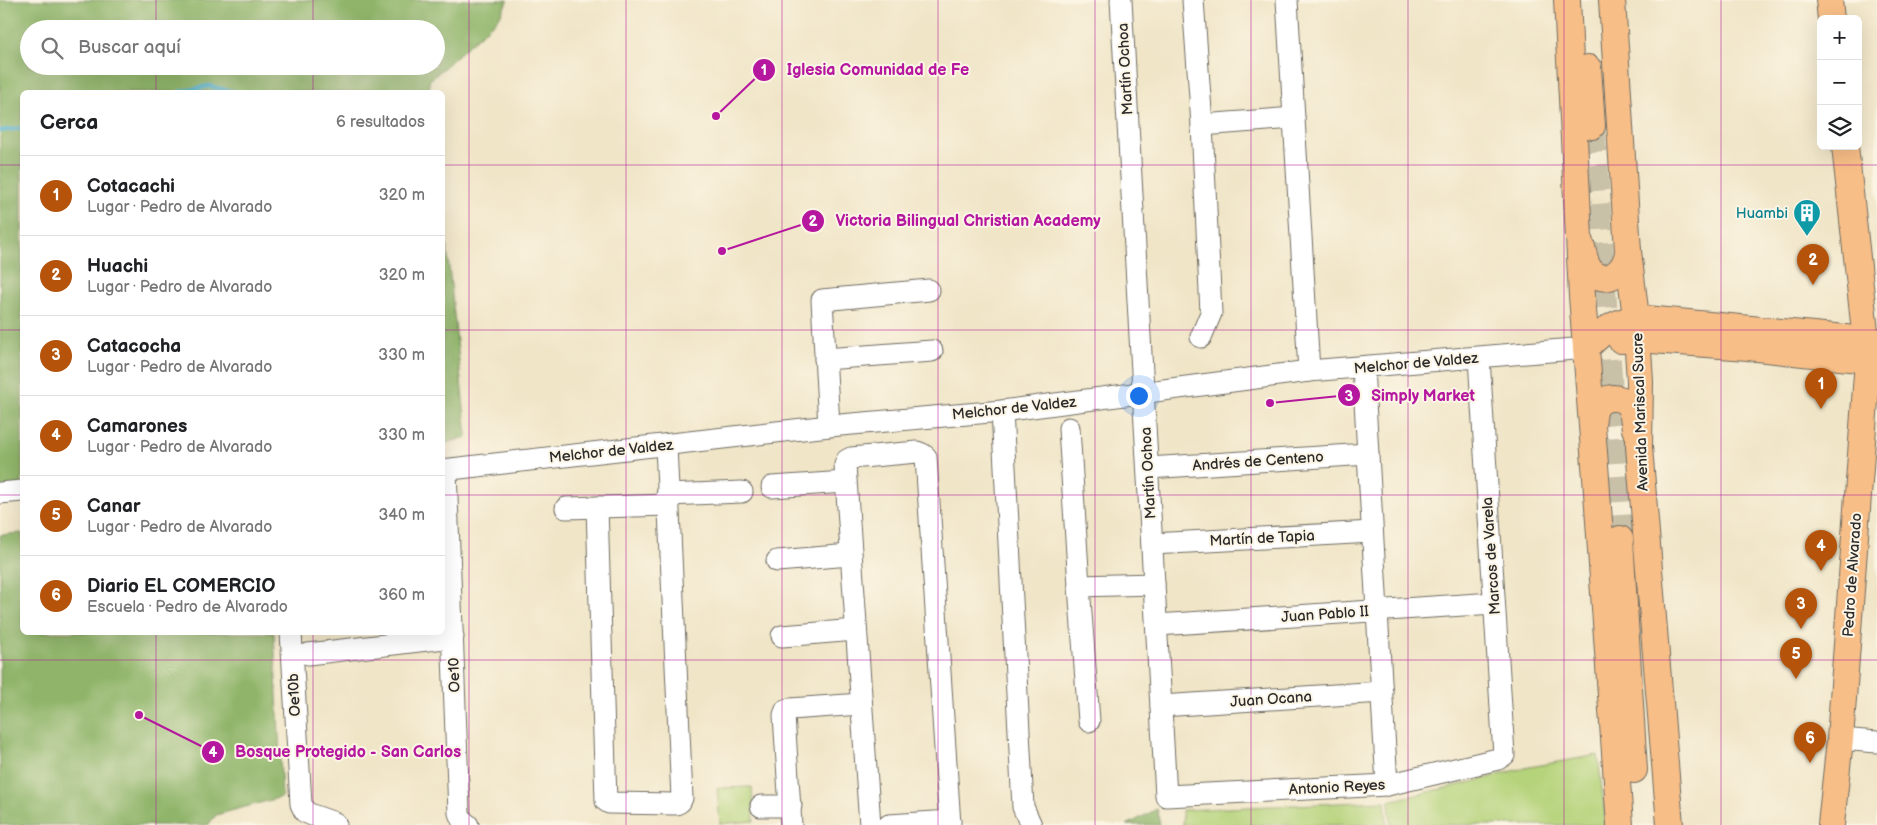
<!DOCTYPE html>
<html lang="es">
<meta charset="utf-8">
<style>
:root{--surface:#fff;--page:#f6f6f6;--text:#202124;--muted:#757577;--line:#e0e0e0;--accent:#b45309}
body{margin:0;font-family:"Balsamiq Sans",sans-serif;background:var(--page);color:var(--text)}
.controls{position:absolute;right:15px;top:15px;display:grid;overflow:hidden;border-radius:8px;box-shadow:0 5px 20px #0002}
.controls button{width:45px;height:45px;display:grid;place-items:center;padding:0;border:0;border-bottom:1px solid var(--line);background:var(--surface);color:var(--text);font:25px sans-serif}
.you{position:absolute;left:1138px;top:395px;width:18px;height:18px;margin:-12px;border:4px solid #fff;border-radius:50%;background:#1a73e8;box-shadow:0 0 0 8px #1a73e833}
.badge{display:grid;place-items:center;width:32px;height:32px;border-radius:50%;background:var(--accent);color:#fff;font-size:16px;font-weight:700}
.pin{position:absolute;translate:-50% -41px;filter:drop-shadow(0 1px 2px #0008)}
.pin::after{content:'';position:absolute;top:26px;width:18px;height:15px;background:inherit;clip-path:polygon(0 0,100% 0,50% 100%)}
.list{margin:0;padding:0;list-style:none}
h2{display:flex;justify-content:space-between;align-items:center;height:65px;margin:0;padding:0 20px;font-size:21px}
h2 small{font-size:16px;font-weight:400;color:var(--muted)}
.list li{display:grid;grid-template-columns:32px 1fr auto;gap:15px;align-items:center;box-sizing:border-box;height:80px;padding:0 20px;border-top:1px solid var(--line)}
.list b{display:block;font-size:19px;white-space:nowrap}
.list p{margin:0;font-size:16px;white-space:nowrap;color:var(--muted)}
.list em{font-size:16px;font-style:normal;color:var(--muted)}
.icon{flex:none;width:28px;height:28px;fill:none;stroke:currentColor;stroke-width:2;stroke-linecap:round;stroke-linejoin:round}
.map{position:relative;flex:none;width:1877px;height:825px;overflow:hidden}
.search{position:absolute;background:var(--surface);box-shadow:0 5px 20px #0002;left:20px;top:20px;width:425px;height:55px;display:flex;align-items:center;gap:12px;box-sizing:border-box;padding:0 18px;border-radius:28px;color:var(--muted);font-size:19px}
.panel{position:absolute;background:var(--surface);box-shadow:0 5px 20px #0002;left:20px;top:90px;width:425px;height:545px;border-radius:8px}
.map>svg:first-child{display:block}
</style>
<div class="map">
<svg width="1877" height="825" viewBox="0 0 1877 825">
<rect width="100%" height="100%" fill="#fcf5e5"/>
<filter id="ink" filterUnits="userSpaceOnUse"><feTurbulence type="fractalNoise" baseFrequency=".02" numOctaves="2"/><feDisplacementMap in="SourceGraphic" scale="10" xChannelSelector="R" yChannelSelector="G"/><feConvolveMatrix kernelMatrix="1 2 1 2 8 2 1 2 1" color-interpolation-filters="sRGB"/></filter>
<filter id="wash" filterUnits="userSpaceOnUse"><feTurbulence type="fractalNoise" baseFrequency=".0096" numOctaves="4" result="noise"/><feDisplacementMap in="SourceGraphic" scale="20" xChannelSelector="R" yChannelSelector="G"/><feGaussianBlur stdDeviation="1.12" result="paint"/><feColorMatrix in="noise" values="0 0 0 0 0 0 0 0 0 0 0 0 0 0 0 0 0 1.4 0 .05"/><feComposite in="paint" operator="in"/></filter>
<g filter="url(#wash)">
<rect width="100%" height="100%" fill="#f0e5c7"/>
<g fill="#b5d37a" stroke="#707f52">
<polygon points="1598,755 1606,825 1391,825 1389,801 1472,782 1524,768"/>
<polygon points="752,787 754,821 720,824 717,788"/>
<polygon points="1385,801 1387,825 1183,825 1182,810"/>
</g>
<g fill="#90b56a" stroke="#5e704a" fill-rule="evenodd">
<path d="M 0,0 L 508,0 L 499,18 L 429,81 L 430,92 L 22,92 L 22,486 L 0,488 ZM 29,29 L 436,29 L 436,66 L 29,66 Z"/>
<polygon points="443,210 467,437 443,444 442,443"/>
<polygon points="22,533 22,632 274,633 282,797 216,815 208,825 0,825 0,535"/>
<polygon points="1157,809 1160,825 1127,825"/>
</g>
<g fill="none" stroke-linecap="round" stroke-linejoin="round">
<g stroke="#4eb0cd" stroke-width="4.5">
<polyline points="180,92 209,86 234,92"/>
<polyline points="0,131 22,128"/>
</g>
</g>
</g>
<g filter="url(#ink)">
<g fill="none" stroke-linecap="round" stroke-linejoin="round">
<polyline stroke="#c9c0a8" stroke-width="26" stroke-dasharray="26 13" stroke-linecap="butt" points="1592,126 1620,539"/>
<defs>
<g id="minor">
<polyline points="1121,0 1166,796 1387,785 1498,759 1504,755 1479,358"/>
<polyline points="1193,0 1202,125 1211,313 1201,337"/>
<polyline points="1287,0 1309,371"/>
<polyline points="1202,125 1294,118"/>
<polyline points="825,359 932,351"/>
<polyline points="1363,367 1387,785"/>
<polyline points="1002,411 1023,807 1031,825"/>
<polyline points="829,426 822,300 929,290"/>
<polyline points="1069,428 1079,586"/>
<polyline points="1148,468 1368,454"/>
<polyline points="442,470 829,426 1002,411 1309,371 1586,348"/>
<polyline points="446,470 459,813 462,820 468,825"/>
<polyline points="772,487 845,482"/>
<polyline points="0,493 22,491"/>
<polyline points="667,495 742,492"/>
<polyline points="597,507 606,801 609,803 676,804 680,802 682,798 666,445"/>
<polyline points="566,508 668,505"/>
<polyline points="1152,544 1372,532"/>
<polyline points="777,561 850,555"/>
<polyline points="1157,625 1494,603"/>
<polyline points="291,632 301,804 305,812 312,815 335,823 336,825"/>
<polyline points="782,636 856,630"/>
<polyline points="308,654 453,637"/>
<polyline points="1161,706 1382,692"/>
<polyline points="1089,721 1079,586 1154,584"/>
<polyline points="1840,739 1877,742"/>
<polyline points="761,806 791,806"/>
<polyline points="791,825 784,715 786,710 790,709 861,704"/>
<polyline points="870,825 845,465 847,460 851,458 917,452 922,454 926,457 950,825"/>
<polyline points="889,825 950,821"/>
</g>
<g id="major">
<polyline points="1567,0 1582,296 1596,478 1620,825"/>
<polyline points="1612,0 1628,251 1636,318 1640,382 1639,447 1670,825"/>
<polyline points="1829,0 1831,19"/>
<polyline points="1588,68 1592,126"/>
<path d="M 1582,247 C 1584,255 1585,264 1590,270 C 1605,288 1627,271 1628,251"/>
<polyline points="1621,340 1638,339 1748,347 1877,361"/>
<path d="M 1586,348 C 1604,331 1611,323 1636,318 L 1877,341"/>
<path d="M 1592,425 C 1593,420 1593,414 1595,409 C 1600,396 1622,394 1629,406 C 1633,412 1634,422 1635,429"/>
<polyline points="1620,539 1634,770"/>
<polyline points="1831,825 1840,739 1868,360 1845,146"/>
</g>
</defs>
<use href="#minor" stroke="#706c62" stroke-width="23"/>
<use href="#major" stroke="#706c62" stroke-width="28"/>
<use href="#minor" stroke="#fff" stroke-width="21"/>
<use href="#major" stroke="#f7be87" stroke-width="26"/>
</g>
</g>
<path fill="none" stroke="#b5179e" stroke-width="1" stroke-opacity="0.55" d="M 156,0 L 156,29M 313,0 L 313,29M 469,0 L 469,825M 626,0 L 626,825M 782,0 L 782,825M 938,0 L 938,825M 1095,0 L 1095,825M 1251,0 L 1251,825M 1408,0 L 1408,825M 1564,0 L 1564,825M 1721,0 L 1721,825M 156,66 L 156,92M 313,66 L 313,92M 0,165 L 22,165M 442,165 L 1877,165M 0,330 L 22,330M 442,330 L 1877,330M 0,495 L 22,495M 442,495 L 1877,495M 156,632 L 156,825M 313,632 L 313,825M 0,660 L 1877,660"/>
<defs>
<symbol id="building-pin" viewBox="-11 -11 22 30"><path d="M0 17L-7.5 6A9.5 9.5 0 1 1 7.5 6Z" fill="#0f9aa8" stroke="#fcf5e5"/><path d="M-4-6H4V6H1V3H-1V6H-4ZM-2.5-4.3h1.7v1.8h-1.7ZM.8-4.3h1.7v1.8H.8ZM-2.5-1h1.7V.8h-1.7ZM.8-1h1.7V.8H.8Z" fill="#fff"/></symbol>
</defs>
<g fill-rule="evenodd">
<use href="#building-pin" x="1791" y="197" width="32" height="43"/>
</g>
<g text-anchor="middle" stroke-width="4" stroke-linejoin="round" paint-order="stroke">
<g font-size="15" fill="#2b2b2b" stroke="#fcf5e5">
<text transform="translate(1125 69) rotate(-93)" y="5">Martín Ochoa</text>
<text transform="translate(1416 363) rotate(-5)" y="5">Melchor de Valdez</text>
<text transform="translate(1014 408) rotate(-6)" y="5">Melchor de Valdez</text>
<text transform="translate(1640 412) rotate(-92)" y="5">Avenida Mariscal Sucre</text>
<text transform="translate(611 451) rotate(-6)" y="5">Melchor de Valdez</text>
<text transform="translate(1258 461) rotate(-4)" y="5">Andrés de Centeno</text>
<text transform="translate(1148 473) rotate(-93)" y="5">Martín Ochoa</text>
<text transform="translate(1262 538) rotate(-3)" y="5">Martín de Tapia</text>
<text transform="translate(1491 556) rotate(-94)" y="5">Marcos de Varela</text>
<text transform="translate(1852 575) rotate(-86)" y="5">Pedro de Alvarado</text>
<text transform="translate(1325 614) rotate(-4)" y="5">Juan Pablo II</text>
<text transform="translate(454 675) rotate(-92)" y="5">Oe10</text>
<text transform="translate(294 695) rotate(-93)" y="5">Oe10b</text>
<text transform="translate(1271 699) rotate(-4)" y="5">Juan Ocana</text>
<text transform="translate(1337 787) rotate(-3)" y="5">Antonio Reyes</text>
</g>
<g font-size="15" fill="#0d838f" stroke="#fcf5e5" text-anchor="end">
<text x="1788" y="218">Huambi</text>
</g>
</g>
<path fill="none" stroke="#b5179e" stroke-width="2" d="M716 116L764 70M722 251L813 221M1270 403L1349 395M139 715L213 752"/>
<g fill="#b5179e" stroke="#fcf5e5" stroke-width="2">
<circle cx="716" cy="116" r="5"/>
<circle cx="722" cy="251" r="5"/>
<circle cx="1270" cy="403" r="5"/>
<circle cx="139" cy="715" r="5"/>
<circle cx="764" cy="70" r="12"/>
<circle cx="813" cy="221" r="12"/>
<circle cx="1349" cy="395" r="12"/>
<circle cx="213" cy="752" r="12"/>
</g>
<g font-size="15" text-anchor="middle" font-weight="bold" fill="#fff">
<text x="764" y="75">1</text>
<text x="813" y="226">2</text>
<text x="1349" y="401">3</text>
<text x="213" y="757">4</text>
</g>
<g font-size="16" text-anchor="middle" font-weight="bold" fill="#b5179e" stroke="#fcf5e5" stroke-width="4" stroke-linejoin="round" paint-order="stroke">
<text x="878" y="75">Iglesia Comunidad de Fe</text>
<text x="968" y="226">Victoria Bilingual Christian Academy</text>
<text x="1423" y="401">Simply Market</text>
<text x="348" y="757">Bosque Protegido - San Carlos</text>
</g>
</svg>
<div class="controls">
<button>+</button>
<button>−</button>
<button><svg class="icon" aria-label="layers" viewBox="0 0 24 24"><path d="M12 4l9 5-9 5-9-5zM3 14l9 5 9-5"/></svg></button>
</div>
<div class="you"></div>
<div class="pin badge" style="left:1821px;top:409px">1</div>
<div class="pin badge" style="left:1813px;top:285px">2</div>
<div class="pin badge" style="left:1801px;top:629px">3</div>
<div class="pin badge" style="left:1821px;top:571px">4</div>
<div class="pin badge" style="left:1796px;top:679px">5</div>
<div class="pin badge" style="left:1810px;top:763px">6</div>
<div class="search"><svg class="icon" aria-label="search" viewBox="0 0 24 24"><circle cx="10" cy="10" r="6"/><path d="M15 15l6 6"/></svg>Buscar aquí</div>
<section class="panel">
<h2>Cerca<small>6 resultados</small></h2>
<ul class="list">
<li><span class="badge">1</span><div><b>Cotacachi</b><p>Lugar · Pedro de Alvarado</p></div><em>320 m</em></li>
<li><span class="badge">2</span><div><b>Huachi</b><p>Lugar · Pedro de Alvarado</p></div><em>320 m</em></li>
<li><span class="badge">3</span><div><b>Catacocha</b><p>Lugar · Pedro de Alvarado</p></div><em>330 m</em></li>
<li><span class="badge">4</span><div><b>Camarones</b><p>Lugar · Pedro de Alvarado</p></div><em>330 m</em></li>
<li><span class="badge">5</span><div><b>Canar</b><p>Lugar · Pedro de Alvarado</p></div><em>340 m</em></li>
<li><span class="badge">6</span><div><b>Diario EL COMERCIO</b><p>Escuela · Pedro de Alvarado</p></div><em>360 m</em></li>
</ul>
</section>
</div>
